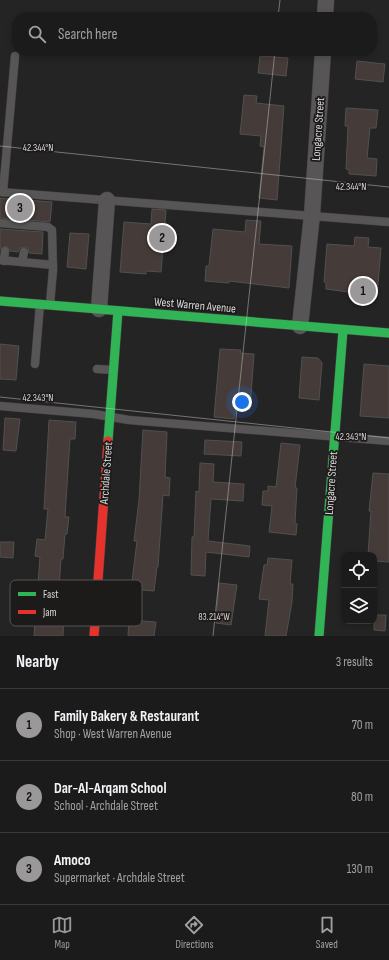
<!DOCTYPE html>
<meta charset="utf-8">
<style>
:root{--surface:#1c1b1b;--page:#252424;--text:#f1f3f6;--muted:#a0a1a3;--line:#3a393a;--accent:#9a9898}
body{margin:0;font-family:"Sofia Sans Condensed",sans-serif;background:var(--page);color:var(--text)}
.controls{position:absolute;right:12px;bottom:12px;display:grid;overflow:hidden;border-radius:8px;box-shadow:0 2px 6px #0003}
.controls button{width:36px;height:36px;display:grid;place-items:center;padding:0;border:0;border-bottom:1px solid var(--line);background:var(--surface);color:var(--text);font:20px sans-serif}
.you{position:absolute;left:242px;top:402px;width:14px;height:14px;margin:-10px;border:3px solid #fff;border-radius:50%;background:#1a73e8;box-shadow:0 0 0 6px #1a73e833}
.badge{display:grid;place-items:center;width:26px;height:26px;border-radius:50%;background:var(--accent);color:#111;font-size:13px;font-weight:700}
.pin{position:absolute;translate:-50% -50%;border:2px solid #fff;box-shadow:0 1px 4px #0006}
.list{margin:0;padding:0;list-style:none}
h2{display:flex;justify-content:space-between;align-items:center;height:52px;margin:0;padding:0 16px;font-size:17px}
h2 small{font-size:13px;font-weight:400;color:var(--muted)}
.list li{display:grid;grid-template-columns:26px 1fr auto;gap:12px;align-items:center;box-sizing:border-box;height:72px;padding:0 16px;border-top:1px solid var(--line)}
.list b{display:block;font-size:15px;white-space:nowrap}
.list p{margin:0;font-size:13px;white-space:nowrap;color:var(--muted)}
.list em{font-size:13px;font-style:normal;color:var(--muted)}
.icon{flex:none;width:22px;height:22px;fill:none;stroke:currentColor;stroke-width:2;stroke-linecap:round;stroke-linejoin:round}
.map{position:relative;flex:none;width:389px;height:636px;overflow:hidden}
.search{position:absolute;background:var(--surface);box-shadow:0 2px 6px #0003;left:12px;right:12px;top:12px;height:44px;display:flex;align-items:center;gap:10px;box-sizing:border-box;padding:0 14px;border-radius:16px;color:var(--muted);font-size:15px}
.sheet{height:268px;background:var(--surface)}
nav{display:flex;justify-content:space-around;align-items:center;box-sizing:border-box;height:56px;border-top:1px solid var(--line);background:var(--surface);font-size:11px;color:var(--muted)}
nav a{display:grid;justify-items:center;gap:2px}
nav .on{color:var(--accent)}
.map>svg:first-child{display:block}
</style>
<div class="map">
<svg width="389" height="636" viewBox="0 0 389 636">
<rect width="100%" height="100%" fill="#252424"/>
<g fill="#453b38" stroke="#515050">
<polygon points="260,56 288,58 286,76 258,73"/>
<polygon points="357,61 385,64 383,82 355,79"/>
<polygon points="244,95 257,96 256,103 284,106 277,200 259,198 264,147 260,146 261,136 240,134"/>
<polygon points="346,108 378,110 376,128 370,128 367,158 377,159 376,176 349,174 349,170 346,169 348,126 345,126"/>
<polygon points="0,198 52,202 50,222 0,218"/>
<polygon points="152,209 166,210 161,272 146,271 146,274 120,272 124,222 151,224"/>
<polygon points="246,220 261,221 259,244 292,246 289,288 229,281 229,283 205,281 206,266 209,266 213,229 245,232"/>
<polygon points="0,229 43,232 42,254 29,253 28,248 25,247 20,248 18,252 10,251 6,246 0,249"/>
<polygon points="70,233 89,234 86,269 67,267"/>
<polygon points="355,237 369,238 368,247 381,248 377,296 326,289 326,282 324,282 327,244 354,246"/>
<polygon points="0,344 19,346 16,380 0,379"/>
<polygon points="220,349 241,350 240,353 254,354 250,409 236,408 234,419 214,417"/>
<polygon points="302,357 318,358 322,363 319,400 299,398"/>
<polygon points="364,364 389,366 389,418 360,416"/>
<polygon points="5,418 20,419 16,451 3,450"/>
<polygon points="49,420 76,422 75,439 70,439 65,517 69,517 67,534 65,534 63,559 61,559 59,588 58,612 64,612 63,636 34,636 40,557 35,556 37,539 45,540 48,509 44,509"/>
<polygon points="143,430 167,432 165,477 170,478 169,496 163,495 158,567 157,567 154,591 131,589 137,541 134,541 139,500"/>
<polygon points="205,440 242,442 241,456 204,454"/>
<polygon points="281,443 300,445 295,488 297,488 295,523 297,524 296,535 269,532 272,506 262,505 263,491 268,491 268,486 276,487"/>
<polygon points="200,463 214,464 213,482 244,484 243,501 211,499 208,541 250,546 249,557 206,552 205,576 191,575 192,537 194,537 196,491 199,492"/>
<polygon points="373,473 389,474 389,562 374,561 374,555 368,555 371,511 369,511"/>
<polygon points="0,542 14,542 13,558 0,557"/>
<polygon points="268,558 292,560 290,584 293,584 292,602 286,636 265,636 269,600 259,599 264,565 267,565"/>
<polygon points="219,583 237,585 231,625 216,623"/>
<polygon points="374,615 386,615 385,631 374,630"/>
<polygon points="129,620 156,622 154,636 128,636"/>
</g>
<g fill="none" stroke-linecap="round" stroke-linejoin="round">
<defs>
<g id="lane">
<polyline points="0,192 389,222"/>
<polyline points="3,192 15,56"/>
<polyline points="0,223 48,227 52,230 53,270 50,304"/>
<polyline points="0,260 53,265"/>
<polyline points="4,261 5,251"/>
<polyline points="22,262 24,252"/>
<polyline points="35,364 40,304"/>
<polyline points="97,369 113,370"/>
<polyline points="0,406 94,414 129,420 389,441"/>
</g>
<g id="street">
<polyline points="325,17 326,0"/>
<polyline points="99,309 107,200"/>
<polyline points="300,326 312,215 323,51"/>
</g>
<g id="fast">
<polyline points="0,301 389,333"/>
<polyline points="108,441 118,311"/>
<polyline points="319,636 343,330"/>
</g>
<polyline id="jam" points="94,636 108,441"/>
</defs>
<use href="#lane" stroke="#424141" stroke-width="9"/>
<use href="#street" stroke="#424141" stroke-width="17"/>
<use href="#fast" stroke="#424141" stroke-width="10"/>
<use href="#jam" stroke="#424141" stroke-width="10"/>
<use href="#lane" stroke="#575556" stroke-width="8"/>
<use href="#street" stroke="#575556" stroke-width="16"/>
<use href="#fast" stroke="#30b455" stroke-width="9"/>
<use href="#jam" stroke="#e5322d" stroke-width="9"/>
</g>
<path fill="none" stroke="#d9d7d7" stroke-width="1" stroke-opacity="0.45" d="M 278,17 L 280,0M 0,146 L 389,187M 0,397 L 389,438M 213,636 L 275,51"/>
<g text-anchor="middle" stroke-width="3.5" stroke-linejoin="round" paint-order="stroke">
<g font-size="12" fill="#d9d7d7" stroke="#1d1a1a">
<text transform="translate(318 129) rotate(-86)" y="4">Longacre Street</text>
<text transform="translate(195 305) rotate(5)" y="4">West Warren Avenue</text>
<text transform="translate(106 473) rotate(-86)" y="4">Archdale Street</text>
<text transform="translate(331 483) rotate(-86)" y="4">Longacre Street</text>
</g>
</g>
<rect x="10" y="580" width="132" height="46" rx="6" fill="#1d1a1a" stroke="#555353" stroke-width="1"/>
<rect x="18" y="592" width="18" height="4" fill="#30b455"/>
<rect x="18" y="610" width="18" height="4" fill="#e5322d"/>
<g font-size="11" fill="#d9d7d7">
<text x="43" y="598">Fast</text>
<text x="43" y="616">Jam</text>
</g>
<g font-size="10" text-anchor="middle" fill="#d9d7d7" stroke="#1d1a1a" stroke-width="3.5" stroke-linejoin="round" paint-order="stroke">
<text x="38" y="151">42.344°N</text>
<text x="351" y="190">42.344°N</text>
<text x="38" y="401">42.343°N</text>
<text x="351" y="440">42.343°N</text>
<text x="214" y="620">83.214°W</text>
</g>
</svg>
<div class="controls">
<button><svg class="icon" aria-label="locate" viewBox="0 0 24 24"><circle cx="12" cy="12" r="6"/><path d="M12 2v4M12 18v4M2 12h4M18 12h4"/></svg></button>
<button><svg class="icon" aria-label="layers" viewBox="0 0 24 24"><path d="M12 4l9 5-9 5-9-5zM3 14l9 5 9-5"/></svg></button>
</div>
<div class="you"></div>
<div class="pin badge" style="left:363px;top:291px">1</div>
<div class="pin badge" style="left:162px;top:238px">2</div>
<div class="pin badge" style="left:20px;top:208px">3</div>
<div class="search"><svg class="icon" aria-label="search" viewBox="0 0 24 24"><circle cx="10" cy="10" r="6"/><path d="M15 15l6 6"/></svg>Search here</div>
</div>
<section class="sheet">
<h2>Nearby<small>3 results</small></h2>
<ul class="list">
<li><span class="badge">1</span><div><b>Family Bakery &amp; Restaurant</b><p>Shop · West Warren Avenue</p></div><em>70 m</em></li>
<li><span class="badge">2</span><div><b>Dar-Al-Arqam School</b><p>School · Archdale Street</p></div><em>80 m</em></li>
<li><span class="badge">3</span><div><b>Amoco</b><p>Supermarket · Archdale Street</p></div><em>130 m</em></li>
</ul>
</section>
<nav>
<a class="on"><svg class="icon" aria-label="map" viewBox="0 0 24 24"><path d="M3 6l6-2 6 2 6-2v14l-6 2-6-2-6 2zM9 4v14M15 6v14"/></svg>Map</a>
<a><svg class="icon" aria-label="directions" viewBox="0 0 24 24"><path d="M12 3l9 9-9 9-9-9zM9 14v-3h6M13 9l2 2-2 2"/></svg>Directions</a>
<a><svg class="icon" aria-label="saved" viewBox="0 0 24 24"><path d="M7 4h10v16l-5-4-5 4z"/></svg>Saved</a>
</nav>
